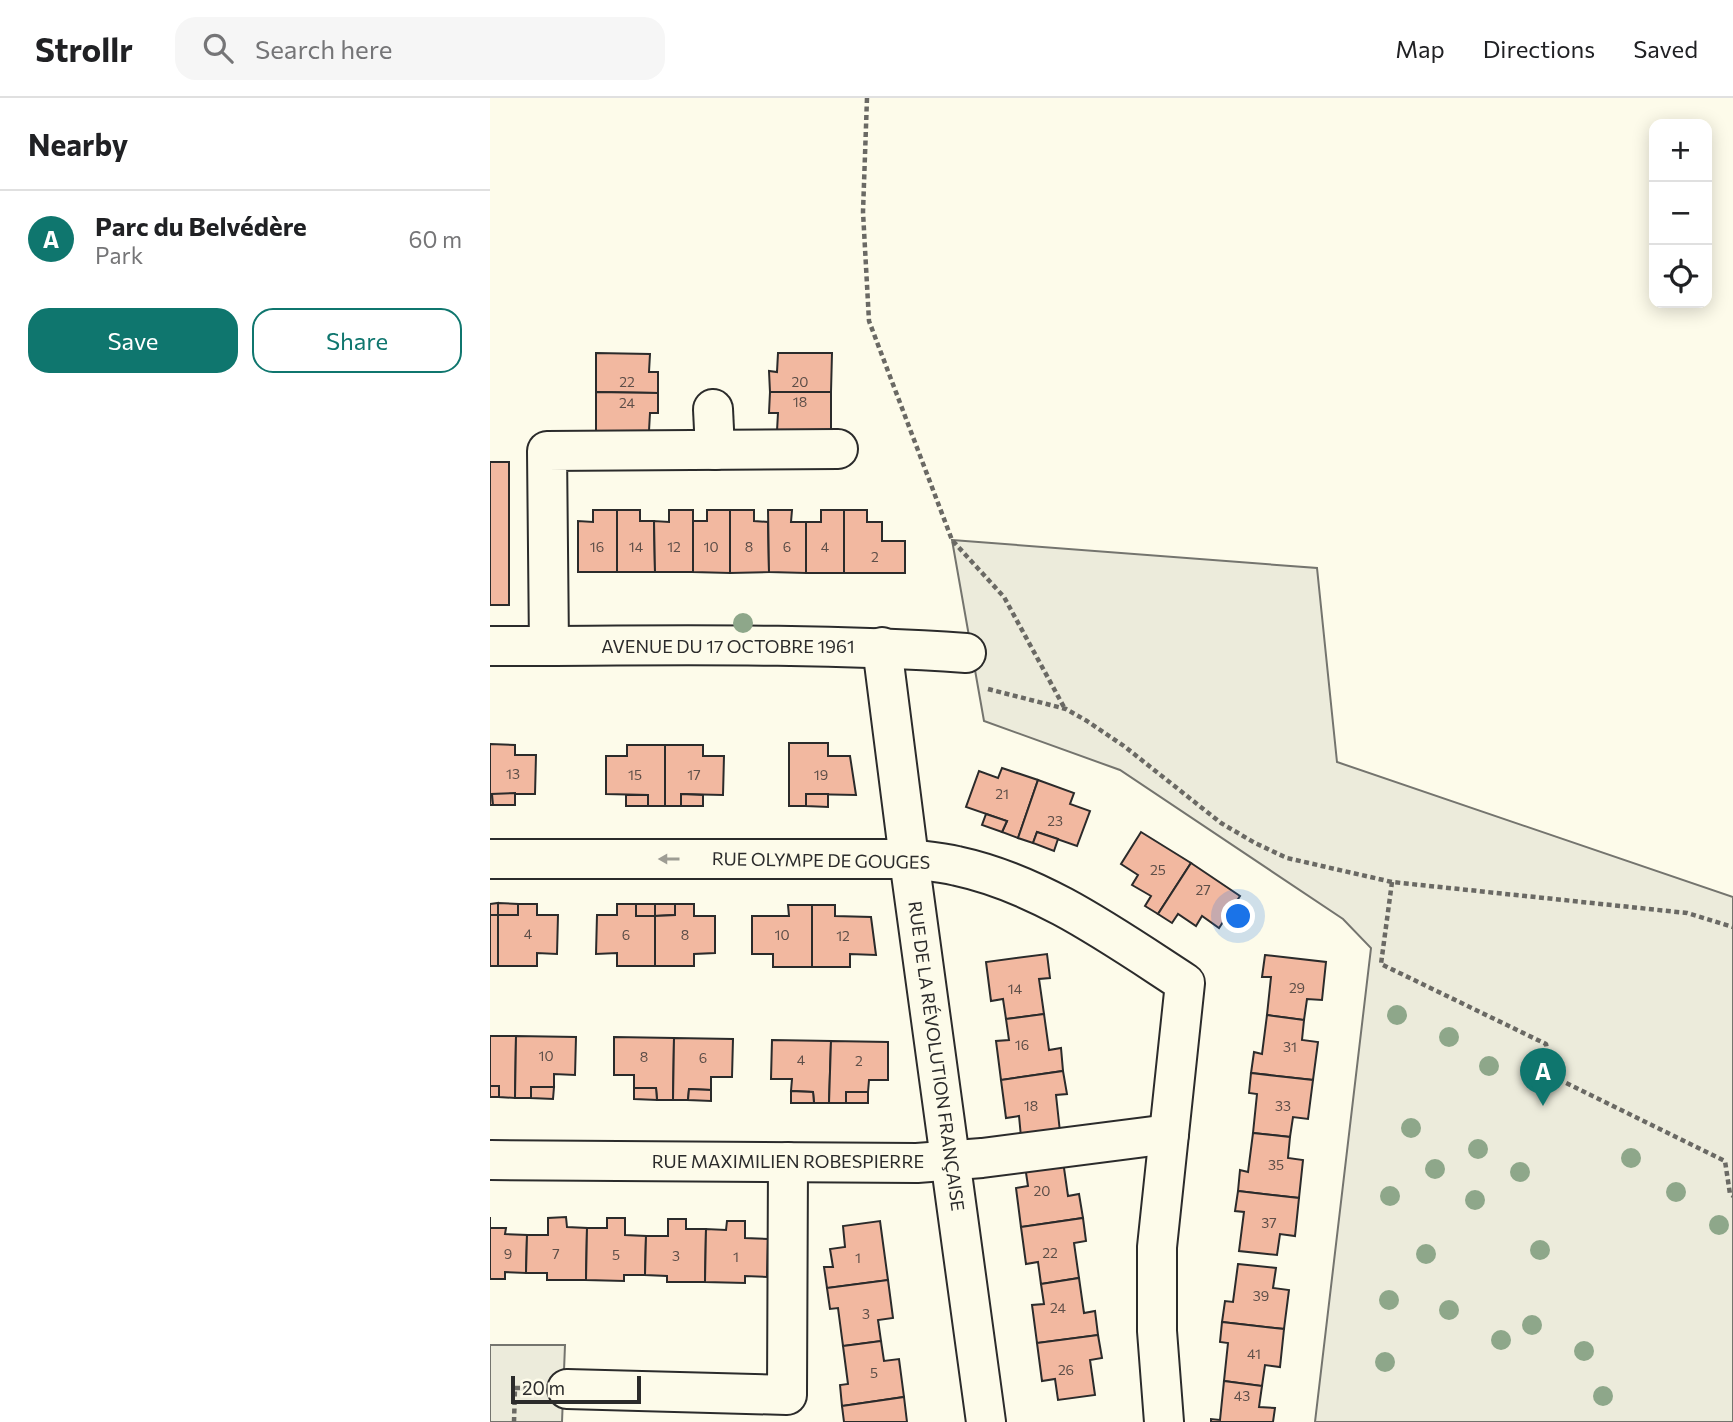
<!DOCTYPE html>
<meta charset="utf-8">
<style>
:root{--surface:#fff;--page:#f6f6f6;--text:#202124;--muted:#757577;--line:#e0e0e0;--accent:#0f766e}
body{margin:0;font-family:Commissioner,sans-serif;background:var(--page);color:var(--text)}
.controls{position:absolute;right:21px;top:21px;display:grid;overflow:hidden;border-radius:14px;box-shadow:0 4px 18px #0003}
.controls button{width:63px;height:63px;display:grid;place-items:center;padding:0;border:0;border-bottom:2px solid var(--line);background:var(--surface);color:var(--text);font:35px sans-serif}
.scale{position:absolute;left:21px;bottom:18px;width:130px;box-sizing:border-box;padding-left:7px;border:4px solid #2b2b2b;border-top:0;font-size:19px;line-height:24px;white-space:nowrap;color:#2b2b2b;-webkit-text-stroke:5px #fdfbea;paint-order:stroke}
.you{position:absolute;left:749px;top:819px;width:24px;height:24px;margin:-18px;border:5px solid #fff;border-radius:50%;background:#1a73e8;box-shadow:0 0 0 10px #1a73e833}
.badge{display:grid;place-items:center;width:46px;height:46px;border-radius:50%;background:var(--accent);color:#fff;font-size:23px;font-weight:700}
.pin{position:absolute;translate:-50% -58px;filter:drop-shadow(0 2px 4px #0008)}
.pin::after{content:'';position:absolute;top:37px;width:24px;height:21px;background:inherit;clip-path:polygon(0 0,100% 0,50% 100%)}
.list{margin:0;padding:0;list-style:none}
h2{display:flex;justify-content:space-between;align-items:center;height:91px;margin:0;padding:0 28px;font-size:30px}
h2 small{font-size:23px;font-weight:400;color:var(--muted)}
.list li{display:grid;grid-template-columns:46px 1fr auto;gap:21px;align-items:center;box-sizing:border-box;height:98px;padding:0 28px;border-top:2px solid var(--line)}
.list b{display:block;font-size:26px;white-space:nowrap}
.list p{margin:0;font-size:23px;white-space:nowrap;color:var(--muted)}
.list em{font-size:23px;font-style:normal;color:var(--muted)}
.actions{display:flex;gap:14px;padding:21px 28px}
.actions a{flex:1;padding:16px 0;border:2px solid var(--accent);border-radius:21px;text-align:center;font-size:24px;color:var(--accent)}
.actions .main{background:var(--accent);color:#fff}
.icon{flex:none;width:38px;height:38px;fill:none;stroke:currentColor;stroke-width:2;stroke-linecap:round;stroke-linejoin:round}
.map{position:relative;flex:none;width:1243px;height:1324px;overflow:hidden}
header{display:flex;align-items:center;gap:42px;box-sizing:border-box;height:98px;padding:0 35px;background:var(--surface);border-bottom:2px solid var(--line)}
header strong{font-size:33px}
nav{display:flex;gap:38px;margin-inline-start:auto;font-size:24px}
.search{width:490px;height:63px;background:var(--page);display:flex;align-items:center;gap:18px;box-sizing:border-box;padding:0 24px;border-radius:21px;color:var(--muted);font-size:26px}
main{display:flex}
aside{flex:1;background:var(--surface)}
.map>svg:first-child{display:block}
</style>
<header>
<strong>Strollr</strong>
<div class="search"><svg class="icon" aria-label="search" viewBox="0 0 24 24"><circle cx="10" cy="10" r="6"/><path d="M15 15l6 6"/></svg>Search here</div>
<nav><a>Map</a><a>Directions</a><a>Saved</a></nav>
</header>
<main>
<aside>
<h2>Nearby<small></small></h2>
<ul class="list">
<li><span class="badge">A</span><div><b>Parc du Belvédère</b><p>Park</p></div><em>60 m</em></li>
</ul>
<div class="actions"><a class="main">Save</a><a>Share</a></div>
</aside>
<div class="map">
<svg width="1243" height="1324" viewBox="0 0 1243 1324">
<rect width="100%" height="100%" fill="#fdfbea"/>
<g fill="#ecebdb" stroke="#74746e" stroke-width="2">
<polygon points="462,442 827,470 847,664 1243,799 1243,1324 825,1324 881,850 853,821 630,672 494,623"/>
<polygon points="0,1247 75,1247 72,1324 0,1324"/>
</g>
<g fill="#f2b8a0" stroke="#2b2b2b" stroke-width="2">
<polygon points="106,255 160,256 159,274 168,274 168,295 106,294"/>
<polygon points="288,255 342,255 341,294 280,294 279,273 287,274"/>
<polygon points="106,294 168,295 168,315 160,315 159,333 106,333"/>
<polygon points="280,294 341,294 341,333 287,333 288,315 279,315"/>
<rect x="0" y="364" width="19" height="143"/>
<polygon points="103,412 127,412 127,474 88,474 88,423 103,424"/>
<polygon points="127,412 150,412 150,423 164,423 165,474 127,474"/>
<polygon points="179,412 203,412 203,474 165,474 164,423 179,424"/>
<polygon points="217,412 240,412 240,475 203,474 203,423 217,423"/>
<polygon points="240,412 264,412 264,423 278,424 279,474 240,475"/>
<polygon points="278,412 302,412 301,424 316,424 316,475 279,474"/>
<polygon points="331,412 354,412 354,475 316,475 316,424 331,424"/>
<polygon points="354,412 377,412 377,424 392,424 392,443 415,443 415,475 354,475"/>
<polygon points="299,645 338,645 338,658 360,658 366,697 316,696 316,708 299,708"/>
<polygon points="0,646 25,647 25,657 46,657 45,696 2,696 3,707 0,707"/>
<polygon points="137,647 175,647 175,708 158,708 158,697 116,696 116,658 137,658"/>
<polygon points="175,647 213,647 213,658 234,658 233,697 191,696 191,708 175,708"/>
<polygon points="512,670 548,682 528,740 512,734 517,723 476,709 489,673 508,680"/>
<polygon points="548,682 584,695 580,706 600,713 587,748 547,734 543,745 528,740"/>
<polygon points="25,695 25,707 3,707 2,696"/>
<polygon points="191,696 213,697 213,708 191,708"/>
<polygon points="316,696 338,696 338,709 316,708"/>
<rect x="136" y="697" width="22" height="11"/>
<polygon points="496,716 517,723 512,734 492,727"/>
<polygon points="547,734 568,741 564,753 543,745"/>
<polygon points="651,734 701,765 668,816 655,808 661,798 642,787 648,777 631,766"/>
<polygon points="701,765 750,798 729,830 712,818 706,828 688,816 682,825 668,816"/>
<polygon points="8,805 28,806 28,817 8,817"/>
<polygon points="8,805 8,817 0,817 0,806"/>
<polygon points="28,806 47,806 47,817 68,817 67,856 47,855 47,868 8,868 8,817 28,817"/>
<polygon points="127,806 146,806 146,818 165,818 165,868 127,868 127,855 106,856 107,817 127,817"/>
<rect x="146" y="806" width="19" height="12"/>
<polygon points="165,806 185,806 185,817 165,818"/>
<polygon points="185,806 204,806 204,818 225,818 225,855 204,856 204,868 165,868 165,818 185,817"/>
<polygon points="298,807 322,807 322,869 283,869 283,856 262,856 262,818 299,818"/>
<polygon points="322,807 345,807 345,818 381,819 386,857 360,856 360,869 322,869"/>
<rect x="0" y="817" width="8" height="51"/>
<polygon points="557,856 560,880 549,881 554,916 516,921 513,901 501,903 496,864"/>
<polygon points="775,857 836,864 832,902 817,901 814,922 777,917 781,879 772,879"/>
<polygon points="554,916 559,952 571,950 573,973 511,982 506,943 519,942 516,921"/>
<polygon points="777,917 814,922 812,942 828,944 823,982 761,975 764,954 772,956"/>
<polygon points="0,938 26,938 25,1000 9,999 9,988 0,988"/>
<polygon points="26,938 86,939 85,977 64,976 64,989 41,989 41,1000 25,1000"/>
<polygon points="124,939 184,940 183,1002 167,1002 166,990 144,990 144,977 124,977"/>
<polygon points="184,940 243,941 242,979 221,979 221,992 199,991 198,1002 183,1002"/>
<polygon points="282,942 341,943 339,1005 324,1005 323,994 301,993 302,981 281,981"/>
<polygon points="341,943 398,944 398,982 379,982 378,994 356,994 356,1005 339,1005"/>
<polygon points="573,973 577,996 566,997 570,1034 531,1039 529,1018 516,1020 511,982"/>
<polygon points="761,975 823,982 818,1021 803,1019 800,1039 763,1035 767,996 759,995"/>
<rect x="0" y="988" width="9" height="11"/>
<polygon points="41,989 64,989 63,1001 41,1000"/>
<polygon points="144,990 166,990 167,1002 144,1001"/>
<polygon points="199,991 221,992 221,1003 198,1002"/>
<polygon points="301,993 323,994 324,1005 301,1005"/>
<rect x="356" y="994" width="22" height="11"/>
<polygon points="763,1035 800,1039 798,1060 813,1062 809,1100 748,1093 750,1072 758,1074"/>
<polygon points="573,1063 578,1098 589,1096 593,1120 531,1129 526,1090 538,1088 535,1068"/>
<polygon points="748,1093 809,1100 805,1138 790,1136 787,1157 749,1153 754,1114 745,1113"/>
<polygon points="0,1119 0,1130 16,1130 15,1136 37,1137 36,1175 15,1174 15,1181 0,1181"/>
<polygon points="76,1119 77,1129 97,1130 96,1182 57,1182 57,1175 36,1175 37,1137 58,1137 58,1120"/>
<polygon points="117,1120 135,1120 135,1137 156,1138 155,1177 134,1177 134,1183 96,1182 97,1130 117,1130"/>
<polygon points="593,1120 596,1143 584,1145 589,1180 551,1186 548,1164 536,1166 531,1129"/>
<polygon points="178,1121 196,1121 196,1131 216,1131 215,1184 177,1184 177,1178 155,1177 156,1138 178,1138"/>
<polygon points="237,1123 255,1123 255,1140 278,1141 277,1179 255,1178 255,1185 215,1184 216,1131 236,1132"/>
<polygon points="390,1123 398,1182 337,1190 334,1169 343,1169 340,1151 355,1149 353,1128"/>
<polygon points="748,1166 786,1170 783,1190 799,1192 794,1231 732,1224 735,1203 743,1204"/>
<polygon points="589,1180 594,1215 605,1213 608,1237 547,1245 542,1207 554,1206 551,1186"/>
<polygon points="398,1182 403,1220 388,1222 391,1243 353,1248 348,1210 340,1211 337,1190"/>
<polygon points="732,1224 794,1231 790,1269 775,1267 772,1288 734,1283 738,1245 730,1244"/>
<polygon points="608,1237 612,1260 600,1262 605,1297 568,1302 565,1281 552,1283 547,1245"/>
<polygon points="391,1243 394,1263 409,1261 414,1299 352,1308 350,1287 358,1286 353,1248"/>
<polygon points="734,1283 772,1288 769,1309 785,1310 783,1324 721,1324 721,1321 730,1322"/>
<polygon points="414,1299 417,1324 354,1324 352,1308"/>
</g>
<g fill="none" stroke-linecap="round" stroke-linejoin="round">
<defs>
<g id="minor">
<polyline points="223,311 225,352"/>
<path d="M 0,548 C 158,548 317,544 476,555"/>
<polyline points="59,548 57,353 348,351"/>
<polyline points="392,549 419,761 496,1324"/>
<path d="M 0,761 L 419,761 C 435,763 451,764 467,768 C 551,786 624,839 695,885 L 667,1149 L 667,1233 L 674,1324"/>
<polyline points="0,1062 427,1065 492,1060 679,1036"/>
<polyline points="77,1291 297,1297 298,1064"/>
</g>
</defs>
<use href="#minor" stroke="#2b2b2b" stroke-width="42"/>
<g stroke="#6a6964" stroke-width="4.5" stroke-dasharray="5 3.5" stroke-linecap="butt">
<polyline points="377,0 373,114 379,223 462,442 514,499 575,611"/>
<polyline points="498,591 576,611 597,623 634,648 731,725 765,745 797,760 902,784 1197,815 1243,829"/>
<polyline points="902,784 891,866 1056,946 1062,978 1235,1063 1240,1096 1243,1098"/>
<polyline points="24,1324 25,1290 38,1290"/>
</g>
<use href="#minor" stroke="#fdfbea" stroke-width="38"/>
</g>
<g fill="#8ea78a">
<circle cx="253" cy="525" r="10"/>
<circle cx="907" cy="917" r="10"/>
<circle cx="959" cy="939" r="10"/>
<circle cx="999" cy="968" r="10"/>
<circle cx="921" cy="1030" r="10"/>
<circle cx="988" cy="1051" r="10"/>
<circle cx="1141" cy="1060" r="10"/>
<circle cx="945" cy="1071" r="10"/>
<circle cx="1030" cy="1074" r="10"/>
<circle cx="1186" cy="1094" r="10"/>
<circle cx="900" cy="1098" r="10"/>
<circle cx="985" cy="1102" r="10"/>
<circle cx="1229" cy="1127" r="10"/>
<circle cx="1050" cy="1152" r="10"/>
<circle cx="936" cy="1156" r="10"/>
<circle cx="899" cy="1202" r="10"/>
<circle cx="959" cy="1212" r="10"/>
<circle cx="1042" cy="1227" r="10"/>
<circle cx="1011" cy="1242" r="10"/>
<circle cx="1094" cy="1253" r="10"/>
<circle cx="895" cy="1264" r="10"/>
<circle cx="1113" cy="1298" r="10"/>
</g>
<defs><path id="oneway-solid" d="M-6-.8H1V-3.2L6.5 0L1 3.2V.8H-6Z" transform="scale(1.75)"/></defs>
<use fill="#9e9d94" href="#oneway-solid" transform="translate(179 761) rotate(-180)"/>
<g text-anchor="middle" stroke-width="5" stroke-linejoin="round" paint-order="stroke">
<g font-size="14" fill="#5d4e48">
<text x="137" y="289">22</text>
<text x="310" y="289">20</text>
<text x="310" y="309">18</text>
<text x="137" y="310">24</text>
<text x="107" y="454">16</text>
<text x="146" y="454">14</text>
<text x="184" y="454">12</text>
<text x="221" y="454">10</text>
<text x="259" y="454">8</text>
<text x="297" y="454">6</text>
<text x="335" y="454">4</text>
<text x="385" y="464">2</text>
<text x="23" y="681">13</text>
<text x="145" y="682">15</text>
<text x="204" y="682">17</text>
<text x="331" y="682">19</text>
<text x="512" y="701">21</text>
<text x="565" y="728">23</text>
<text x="668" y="777">25</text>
<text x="713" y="797">27</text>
<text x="38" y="841">4</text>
<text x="136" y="842">6</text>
<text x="195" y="842">8</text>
<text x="292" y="842">10</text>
<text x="353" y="843">12</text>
<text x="807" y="895">29</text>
<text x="525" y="896">14</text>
<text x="532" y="952">16</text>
<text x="800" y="954">31</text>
<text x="56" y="963">10</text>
<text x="154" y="964">8</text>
<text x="213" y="965">6</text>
<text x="311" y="967">4</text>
<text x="369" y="968">2</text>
<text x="541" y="1013">18</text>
<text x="793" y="1013">33</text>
<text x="786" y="1072">35</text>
<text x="552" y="1098">20</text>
<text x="779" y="1130">37</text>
<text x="560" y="1160">22</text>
<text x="18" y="1161">9</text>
<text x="66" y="1161">7</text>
<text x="126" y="1162">5</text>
<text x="186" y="1163">3</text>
<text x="246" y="1164">1</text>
<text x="368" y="1165">1</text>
<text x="771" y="1203">39</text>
<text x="568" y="1215">24</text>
<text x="376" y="1221">3</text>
<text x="764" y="1261">41</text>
<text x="576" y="1277">26</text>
<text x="384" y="1280">5</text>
<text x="752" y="1303">43</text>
</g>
<g font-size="18" fill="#2b2b2b" stroke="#fdfbea">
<text x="238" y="555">AVENUE DU 17 OCTOBRE 1961</text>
<text transform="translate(331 763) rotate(1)" y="6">RUE OLYMPE DE GOUGES</text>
<text transform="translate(446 958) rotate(82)" y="6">RUE DE LA RÉVOLUTION FRANÇAISE</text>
<text x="298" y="1070">RUE MAXIMILIEN ROBESPIERRE</text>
</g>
</g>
</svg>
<div class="controls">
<button>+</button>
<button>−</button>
<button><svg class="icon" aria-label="locate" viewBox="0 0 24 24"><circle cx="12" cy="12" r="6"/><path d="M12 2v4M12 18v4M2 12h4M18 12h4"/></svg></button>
</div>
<div class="scale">20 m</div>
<div class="you"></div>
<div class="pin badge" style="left:1053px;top:1008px">A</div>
</div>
</main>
